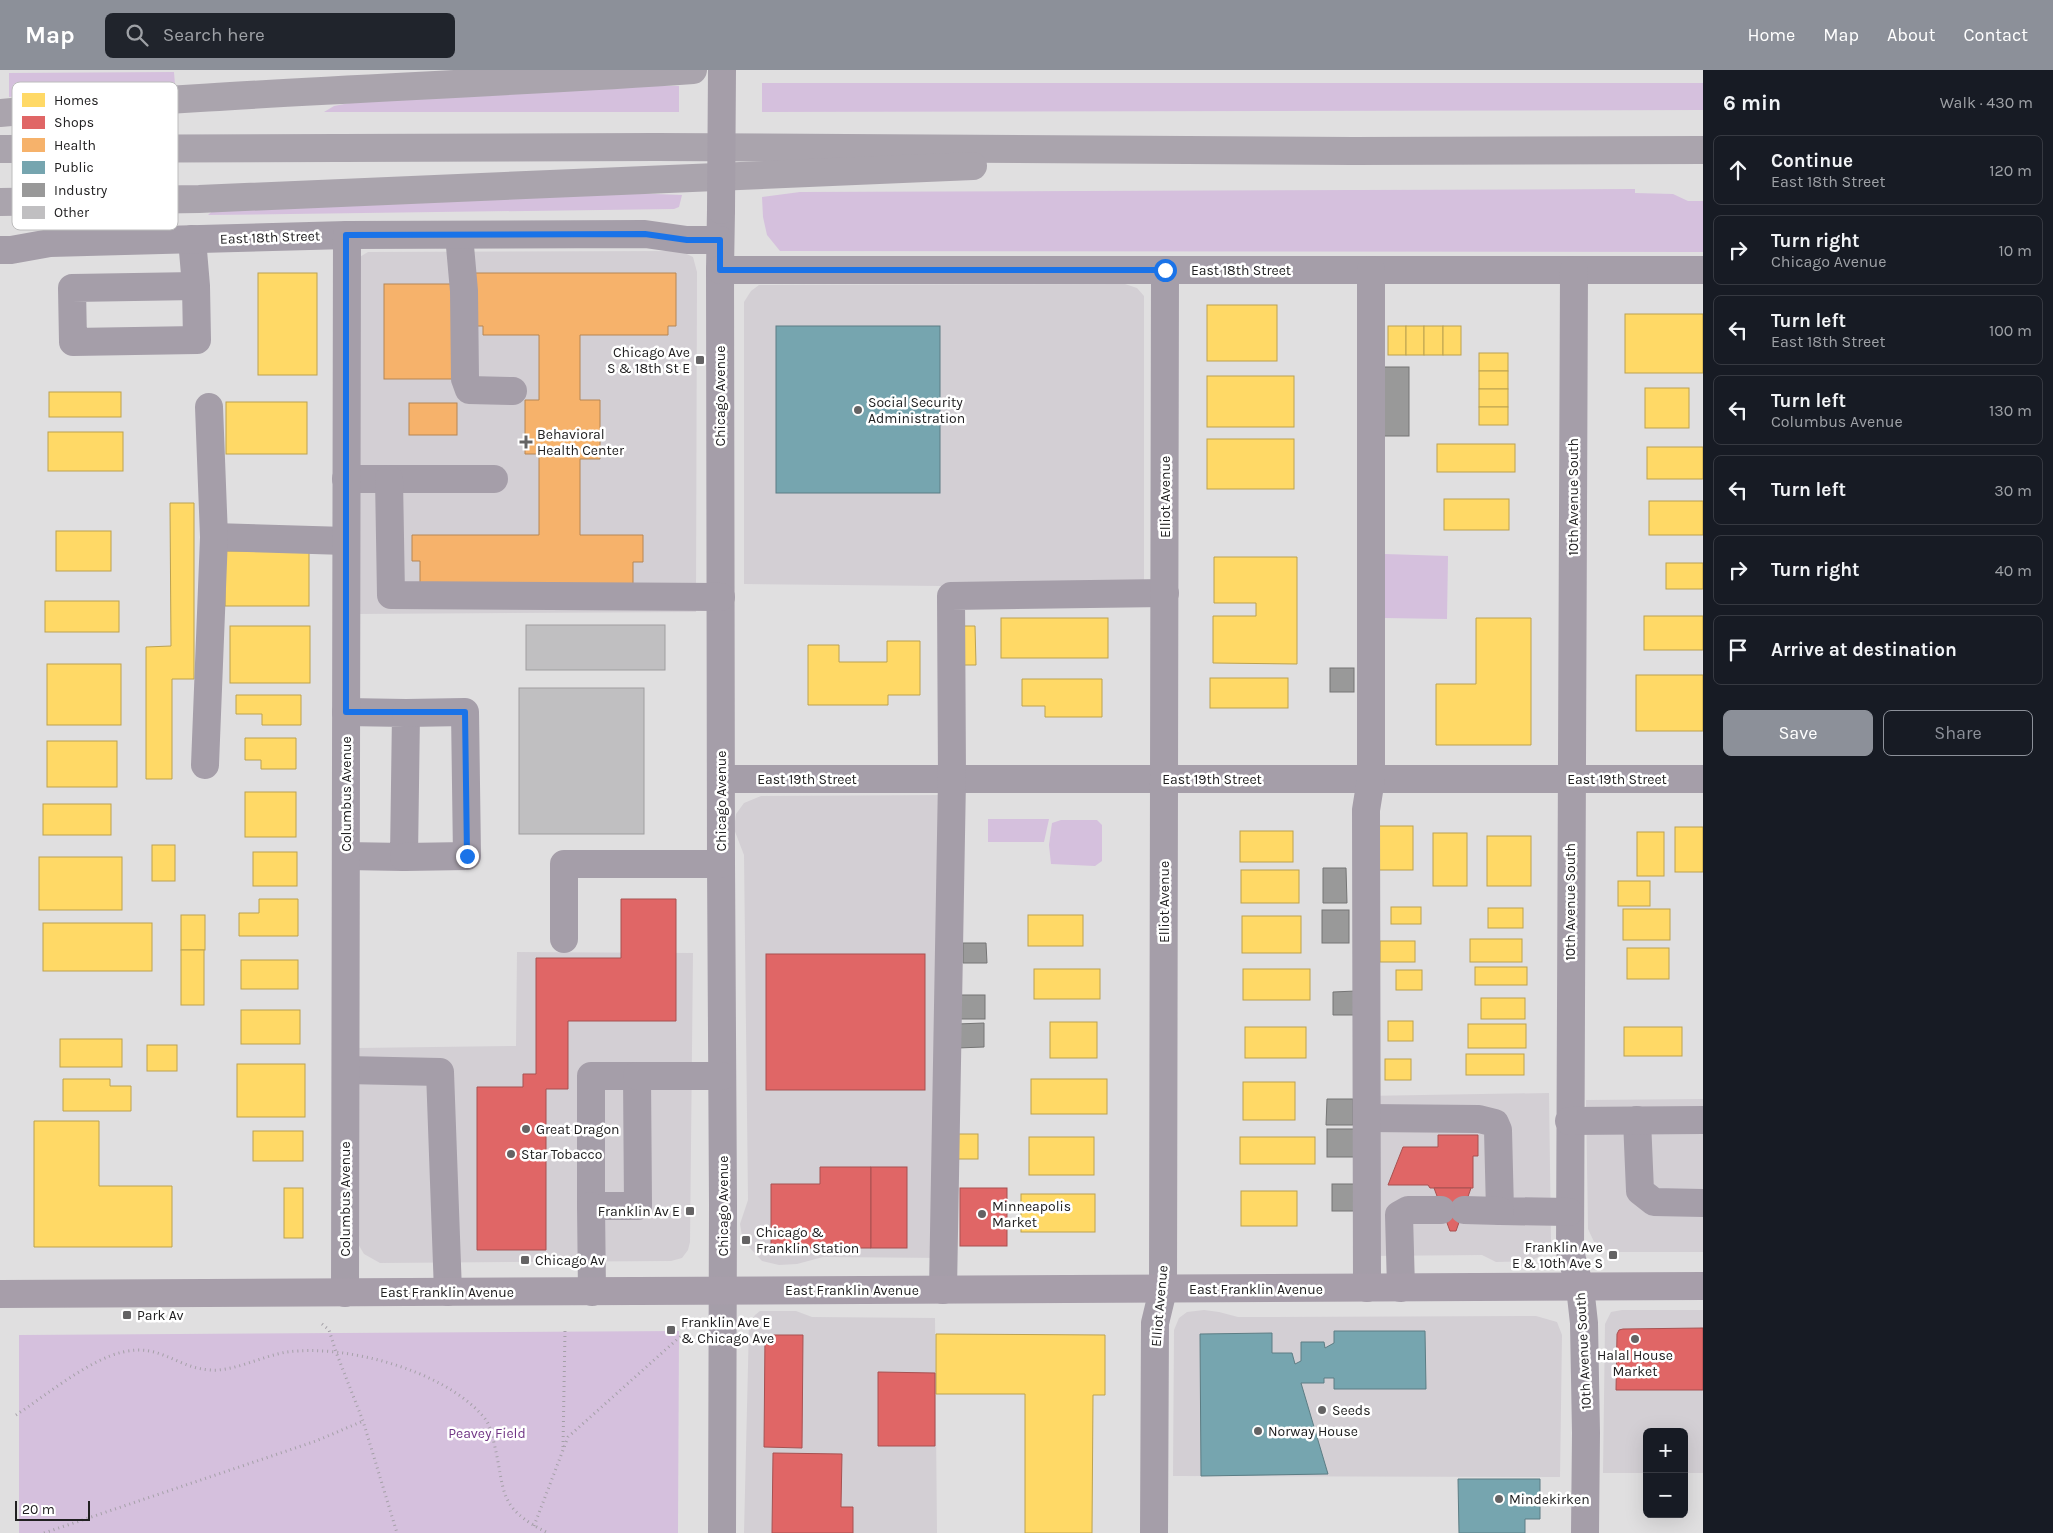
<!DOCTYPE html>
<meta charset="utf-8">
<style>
:root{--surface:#171b24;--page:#20242c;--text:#f1f3f6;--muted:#9ea1a6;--line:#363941;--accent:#8c9099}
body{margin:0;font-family:Karla,sans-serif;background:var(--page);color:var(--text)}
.controls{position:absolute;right:15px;bottom:15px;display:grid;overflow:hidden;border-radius:8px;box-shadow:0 5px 20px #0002}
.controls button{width:45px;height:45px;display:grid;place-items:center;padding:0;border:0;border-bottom:1px solid var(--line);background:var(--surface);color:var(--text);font:25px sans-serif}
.scale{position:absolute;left:15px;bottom:12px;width:75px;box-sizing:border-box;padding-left:5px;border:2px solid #212021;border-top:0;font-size:14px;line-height:18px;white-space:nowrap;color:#212021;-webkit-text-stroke:4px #fff;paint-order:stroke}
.stop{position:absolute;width:15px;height:15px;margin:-11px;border:4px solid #1a73e8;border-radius:50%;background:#fff}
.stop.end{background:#1a73e8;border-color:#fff;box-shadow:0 1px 5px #0008}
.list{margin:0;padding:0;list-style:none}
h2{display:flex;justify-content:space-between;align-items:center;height:65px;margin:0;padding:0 20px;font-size:21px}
h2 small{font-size:16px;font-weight:400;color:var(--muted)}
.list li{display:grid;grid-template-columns:32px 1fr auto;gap:15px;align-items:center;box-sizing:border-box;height:70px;margin:0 10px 10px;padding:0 10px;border:1px solid var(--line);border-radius:8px}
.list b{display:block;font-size:19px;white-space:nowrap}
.list p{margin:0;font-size:16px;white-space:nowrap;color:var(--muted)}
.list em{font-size:16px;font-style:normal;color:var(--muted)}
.actions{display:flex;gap:10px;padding:15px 20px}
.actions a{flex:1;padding:11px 0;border:1px solid var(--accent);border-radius:8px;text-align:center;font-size:18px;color:var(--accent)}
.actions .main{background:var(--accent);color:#fff}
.icon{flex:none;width:28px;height:28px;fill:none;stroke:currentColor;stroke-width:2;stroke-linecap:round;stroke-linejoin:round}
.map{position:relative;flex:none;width:1703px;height:1463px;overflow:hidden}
header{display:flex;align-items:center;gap:30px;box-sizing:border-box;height:70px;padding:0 25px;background:var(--accent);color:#fff}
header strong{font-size:24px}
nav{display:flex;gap:28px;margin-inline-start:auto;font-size:18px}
.search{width:350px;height:45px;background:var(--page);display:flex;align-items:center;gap:12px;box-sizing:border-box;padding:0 18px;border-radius:8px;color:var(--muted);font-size:19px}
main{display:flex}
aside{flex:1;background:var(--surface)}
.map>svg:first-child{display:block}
</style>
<header>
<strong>Map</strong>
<div class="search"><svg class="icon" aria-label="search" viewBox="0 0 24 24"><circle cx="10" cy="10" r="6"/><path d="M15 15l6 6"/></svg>Search here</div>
<nav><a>Home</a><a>Map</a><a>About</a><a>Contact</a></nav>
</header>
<main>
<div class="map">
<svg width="1703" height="1463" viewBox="0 0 1703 1463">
<rect width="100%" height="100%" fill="#e0dfe0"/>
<g fill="#d3cfd4">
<polygon points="680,181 693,187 697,202 696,542 356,544 358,188 368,182"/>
<polygon points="1125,214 1137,218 1144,226 1144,518 744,514 744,232 751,221 759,215"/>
<polygon points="945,725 947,1188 823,1187 797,1194 779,1195 762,1191 750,1178 742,1166 740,1154 748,1130 744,785 734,759 736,744 744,733 761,726"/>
<polygon points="517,882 693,883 690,1172 688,1180 682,1188 671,1191 380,1193 364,1184 358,1174 358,978 516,976"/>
<polygon points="1549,1023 1551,1172 1548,1181 1531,1191 1496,1192 1482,1185 1365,1186 1363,1026"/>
<polygon points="1703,1029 1703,1182 1611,1182 1596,1176 1588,1159 1586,1030"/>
<polygon points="1204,1240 1219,1242 1238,1247 1536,1246 1557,1252 1562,1265 1560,1407 1173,1406 1174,1260 1179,1248 1187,1242"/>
<polygon points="1622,1240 1703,1240 1703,1403 1684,1403 1684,1362 1647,1362 1647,1403 1603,1403 1605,1254 1611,1242"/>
<polygon points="760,1241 796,1241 812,1247 935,1248 937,1463 744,1463 749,1254 755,1245"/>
</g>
<g fill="#d5c0dd">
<polygon points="174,2 175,15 9,27 9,3"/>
<polygon points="762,13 1703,13 1703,40 762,42"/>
<polygon points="628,16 679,16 679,42 324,42 334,36 370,29"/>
<polygon points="1635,119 1635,123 1673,124 1688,131 1703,131 1703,182 780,181 767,165 763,147 762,127 800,122"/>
<polygon points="630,123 682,125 679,137 674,139 208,145 217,137"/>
<polygon points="1385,484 1448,486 1447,549 1384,548"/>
<polygon points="988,749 1049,749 1044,772 988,772"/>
<polygon points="1061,750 1097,750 1102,755 1102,791 1095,796 1051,794 1049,775 1052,753"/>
<polygon points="679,1261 678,1463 19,1463 19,1265"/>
</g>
<g fill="#ffd966" stroke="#bca251">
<rect x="258" y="203" width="59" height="102"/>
<rect x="1207" y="235" width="70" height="56"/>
<rect x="1625" y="244" width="78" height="59"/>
<rect x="1388" y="256" width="18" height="29"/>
<rect x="1406" y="256" width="18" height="29"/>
<rect x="1424" y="256" width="19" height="29"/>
<rect x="1443" y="256" width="18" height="29"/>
<rect x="1479" y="283" width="29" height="18"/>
<rect x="1479" y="301" width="29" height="18"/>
<rect x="1207" y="306" width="87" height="51"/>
<rect x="1645" y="318" width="44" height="40"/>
<rect x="1479" y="319" width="29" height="18"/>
<rect x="49" y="322" width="72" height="25"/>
<rect x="226" y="332" width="81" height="52"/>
<rect x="1479" y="337" width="29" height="18"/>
<rect x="48" y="362" width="75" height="39"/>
<rect x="1207" y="369" width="87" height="50"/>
<rect x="1437" y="374" width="78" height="28"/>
<rect x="1647" y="377" width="56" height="32"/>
<rect x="1444" y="429" width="65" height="31"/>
<rect x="1649" y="431" width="54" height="34"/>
<polygon points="170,433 194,433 194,609 172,609 172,709 146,709 146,577 171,576"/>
<rect x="56" y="461" width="55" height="40"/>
<rect x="225" y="481" width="84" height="55"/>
<polygon points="1214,487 1297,487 1297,594 1213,593 1213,546 1256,546 1256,533 1214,533"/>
<rect x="1666" y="493" width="37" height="26"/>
<rect x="45" y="531" width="74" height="31"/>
<rect x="1644" y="546" width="59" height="34"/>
<rect x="1001" y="548" width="107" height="40"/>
<polygon points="1476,548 1531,548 1531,675 1436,675 1436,614 1476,614"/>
<rect x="230" y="556" width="80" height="57"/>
<polygon points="955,556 975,556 976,595 955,595"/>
<polygon points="887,571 920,571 920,625 888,625 888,635 808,635 808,575 839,575 839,592 887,592"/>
<rect x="47" y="594" width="74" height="61"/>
<rect x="1636" y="605" width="67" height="56"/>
<rect x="1210" y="608" width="78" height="30"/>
<polygon points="1022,609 1102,609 1102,647 1045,647 1045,636 1022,636"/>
<polygon points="236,625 301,625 301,655 262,655 262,644 236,644"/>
<polygon points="245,668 296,668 296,699 261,699 261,690 245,690"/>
<rect x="47" y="671" width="70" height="46"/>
<rect x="245" y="722" width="51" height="45"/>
<rect x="43" y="734" width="68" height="31"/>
<rect x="1379" y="756" width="34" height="44"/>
<rect x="1675" y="757" width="28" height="45"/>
<rect x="1240" y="761" width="53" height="31"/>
<rect x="1637" y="762" width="27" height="44"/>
<rect x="1433" y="763" width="34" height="53"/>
<rect x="1487" y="766" width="44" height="50"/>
<rect x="152" y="775" width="23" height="36"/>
<rect x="253" y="782" width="44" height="34"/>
<rect x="39" y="787" width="83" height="53"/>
<rect x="1241" y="800" width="58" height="33"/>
<rect x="1618" y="811" width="32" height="25"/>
<polygon points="259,829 298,829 298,866 239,866 239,843 259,843"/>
<rect x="1391" y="837" width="30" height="17"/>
<rect x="1488" y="838" width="35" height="20"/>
<rect x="1623" y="839" width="47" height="31"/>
<rect x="181" y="845" width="24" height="35"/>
<rect x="1028" y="845" width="55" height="31"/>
<rect x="1242" y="846" width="59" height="37"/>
<rect x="43" y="853" width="109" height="48"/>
<rect x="1470" y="869" width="52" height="23"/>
<rect x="1380" y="871" width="35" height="21"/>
<rect x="1627" y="878" width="42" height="31"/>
<rect x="181" y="880" width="23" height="55"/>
<rect x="241" y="890" width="57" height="29"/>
<rect x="1475" y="897" width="52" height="18"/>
<rect x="1034" y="899" width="66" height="30"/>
<rect x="1243" y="899" width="67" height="31"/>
<rect x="1396" y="900" width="26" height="20"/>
<rect x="1481" y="928" width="44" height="21"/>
<rect x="241" y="940" width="59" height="34"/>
<rect x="1388" y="951" width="25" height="20"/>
<rect x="1050" y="952" width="47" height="36"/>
<rect x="1468" y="954" width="58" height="24"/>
<rect x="1245" y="957" width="61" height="31"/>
<rect x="1624" y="957" width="58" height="29"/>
<rect x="60" y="969" width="62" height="28"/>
<rect x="147" y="975" width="30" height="26"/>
<rect x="1466" y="984" width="58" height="21"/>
<rect x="1385" y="989" width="26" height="21"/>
<rect x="237" y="994" width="68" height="53"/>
<polygon points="63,1009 110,1009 110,1016 131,1016 131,1041 63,1041"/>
<rect x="1031" y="1009" width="76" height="35"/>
<rect x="1243" y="1012" width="52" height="38"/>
<polygon points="34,1051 99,1051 99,1116 172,1116 172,1177 34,1177"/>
<rect x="253" y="1061" width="50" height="30"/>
<rect x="956" y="1064" width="22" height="25"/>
<rect x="1029" y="1067" width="65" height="38"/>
<rect x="1240" y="1067" width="75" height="27"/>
<rect x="284" y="1118" width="19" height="50"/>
<rect x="1241" y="1121" width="56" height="35"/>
<rect x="1021" y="1124" width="74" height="38"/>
<polygon points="936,1264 1105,1265 1105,1325 1093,1325 1092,1463 1025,1463 1025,1324 936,1324"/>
</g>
<g fill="#e06666" stroke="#a75151">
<polygon points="621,829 676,829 676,951 568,951 568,1019 546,1019 546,1180 477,1180 477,1017 523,1017 523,1004 536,1004 536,888 621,888"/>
<rect x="766" y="884" width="159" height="136"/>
<polygon points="1438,1065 1478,1065 1478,1086 1473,1086 1473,1118 1430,1118 1428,1115 1388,1115 1403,1077 1438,1077"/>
<polygon points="820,1097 871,1097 871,1178 771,1178 771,1114 820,1114"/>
<rect x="871" y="1097" width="36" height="81"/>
<rect x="960" y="1118" width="47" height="58"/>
<polygon points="1434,1118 1471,1118 1456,1161 1450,1161"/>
<polygon points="1703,1258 1703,1320 1616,1320 1617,1264 1619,1260 1623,1259"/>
<polygon points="765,1265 803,1265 802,1378 764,1377"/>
<polygon points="878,1302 935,1303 935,1376 878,1376"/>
<polygon points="773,1383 842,1384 841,1437 853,1437 853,1463 772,1463"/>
</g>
<g fill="#f6b26b" stroke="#b68655">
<polygon points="473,203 676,203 676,256 668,256 668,265 580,265 580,330 600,330 600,389 580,389 580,465 643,465 643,492 633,492 633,519 420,519 420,491 412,491 412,465 539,465 539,384 525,384 525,330 539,330 539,265 483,265 483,256 473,256"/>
<rect x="384" y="214" width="68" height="95"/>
<rect x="409" y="333" width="48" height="32"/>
</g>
<g fill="#76a5af" stroke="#5c7d84">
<rect x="776" y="256" width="164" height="167"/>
<polygon points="1334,1261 1425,1261 1426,1319 1334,1319 1334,1308 1324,1308 1324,1313 1301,1313 1328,1404 1201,1406 1200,1264 1272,1263 1272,1283 1292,1283 1295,1294 1301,1291 1301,1272 1324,1272 1325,1278 1334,1273"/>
<polygon points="1458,1409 1540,1409 1540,1449 1525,1449 1525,1463 1459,1463"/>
</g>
<g fill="#999" stroke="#757575">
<rect x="1382" y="297" width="27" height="69"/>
<rect x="1330" y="598" width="24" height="24"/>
<polygon points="1323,798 1346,798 1347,833 1323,833"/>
<rect x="1322" y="840" width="27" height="33"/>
<polygon points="963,873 986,873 987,893 963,893"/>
<polygon points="1356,921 1356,945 1333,945 1333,922"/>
<rect x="959" y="925" width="26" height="24"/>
<polygon points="984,953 984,977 957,978 957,954"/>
<polygon points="1327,1029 1353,1029 1353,1055 1326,1055"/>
<rect x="1327" y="1059" width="27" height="28"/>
<rect x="1332" y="1114" width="24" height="27"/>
</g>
<g fill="#c0bfc1" stroke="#9f9e9f">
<rect x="526" y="555" width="139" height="45"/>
<rect x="519" y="618" width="125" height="146"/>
</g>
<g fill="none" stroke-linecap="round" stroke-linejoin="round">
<g stroke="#a5a0a8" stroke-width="3" stroke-dasharray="1 4" stroke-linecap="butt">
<polyline points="322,1254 329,1260 336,1282 363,1351 397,1463"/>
<path d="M 16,1345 C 45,1326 90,1289 123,1282 C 160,1273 177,1298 210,1300 C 233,1302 262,1286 287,1282 C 345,1274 442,1300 482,1345 C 489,1352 492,1363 494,1373 C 506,1422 496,1437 548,1463"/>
<polyline points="563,1377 565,1260"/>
<polyline points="534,1456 568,1367 682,1265"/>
<polyline points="44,1463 316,1371 363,1351"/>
</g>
<g stroke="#a59ea9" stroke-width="28">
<polyline points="721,140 720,200 721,794 723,1135 722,1463"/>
<polyline points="459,165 464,221 465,309 469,320 513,321"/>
<polyline points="192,169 196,216 197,270 73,272 72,218 196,216"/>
<polyline points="0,180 11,180 50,173 347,165 645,164 687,170 720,170"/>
<polyline points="720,200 1703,200"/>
<polyline points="1574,200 1570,1182 1580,1217 1584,1253 1586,1363 1585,1463"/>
<polyline points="346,409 494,409"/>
<polyline points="389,409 391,525 721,527"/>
<polyline points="214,467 346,471"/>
<polyline points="346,642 406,643 404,787 346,786"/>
<polyline points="205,695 214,467 209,337"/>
<polyline points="721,709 1703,709"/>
<polyline points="404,787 467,786 465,642 406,643"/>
<polyline points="564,869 564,794 721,794"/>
<polyline points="346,1000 440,1002 448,1222"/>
<polygon points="591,1006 637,1006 638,1136 591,1136"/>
<polyline points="637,1006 722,1006"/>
<polyline points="1367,1048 1479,1049 1495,1053 1498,1060 1500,1141 1569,1142"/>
<polyline points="1637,1050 1640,1121 1654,1132 1703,1133"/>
<polyline points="1569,1051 1703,1050"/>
<polyline points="591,1136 592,1222"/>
<polyline points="1464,1140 1500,1141"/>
<polyline points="1367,1218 1366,740 1371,709 1371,200"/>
<polyline points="1401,1218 1399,1145 1408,1140 1441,1140"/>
<polyline points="943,1220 952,709 951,526 1165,523"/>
<polyline points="345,1223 347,165"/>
<polyline points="1154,1463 1155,1253 1163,1220 1165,200"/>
</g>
<polyline stroke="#a79eaa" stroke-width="28" points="0,1224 1703,1216"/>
<g stroke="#aaa4ad" stroke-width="28">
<path d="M 0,43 C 231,22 462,16 693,0"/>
<polyline points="0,79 656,77 1353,81 1703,80"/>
<polyline points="0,132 199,129 973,96"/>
</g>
<polyline stroke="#a59ea9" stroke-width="28" points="721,140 722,0"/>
</g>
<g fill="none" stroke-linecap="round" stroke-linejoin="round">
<polyline stroke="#1a73e8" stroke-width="6" points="467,786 465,642 346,642 346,165 645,164 687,170 720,170 720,200 1165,200"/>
</g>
<g fill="#646364" stroke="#fff" stroke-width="2">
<rect x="695" y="285" width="10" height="10" rx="2.5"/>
<circle cx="858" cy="340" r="5"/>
<path d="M523.5 364.5h5v5h5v5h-5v5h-5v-5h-5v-5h5z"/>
<circle cx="526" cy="1059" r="5"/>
<circle cx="511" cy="1084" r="5"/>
<rect x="685" y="1136" width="10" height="10" rx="2.5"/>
<circle cx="982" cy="1144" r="5"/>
<rect x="741" y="1165" width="10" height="10" rx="2.5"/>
<rect x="1608" y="1180" width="10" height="10" rx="2.5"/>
<rect x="520" y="1185" width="10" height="10" rx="2.5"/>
<rect x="122" y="1240" width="10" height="10" rx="2.5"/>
<rect x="666" y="1255" width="10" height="10" rx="2.5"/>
<circle cx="1635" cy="1269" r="5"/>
<circle cx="1322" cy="1340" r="5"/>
<circle cx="1258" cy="1361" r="5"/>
<circle cx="1499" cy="1429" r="5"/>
</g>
<g text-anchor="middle" stroke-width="5" stroke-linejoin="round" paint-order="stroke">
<g font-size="14" fill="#212021" stroke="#fff">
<text transform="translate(270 167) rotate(-2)" y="5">East 18th Street</text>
<text x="1241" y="205">East 18th Street</text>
<text transform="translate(720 326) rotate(-90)" y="5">Chicago Avenue</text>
<text transform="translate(1165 427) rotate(-90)" y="5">Elliot Avenue</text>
<text transform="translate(1573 427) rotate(-90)" y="5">10th Avenue South</text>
<text x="807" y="714">East 19th Street</text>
<text x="1212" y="714">East 19th Street</text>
<text x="1617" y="714">East 19th Street</text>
<text transform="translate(346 724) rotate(-90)" y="5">Columbus Avenue</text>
<text transform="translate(721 731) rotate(-90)" y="5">Chicago Avenue</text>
<text transform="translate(1164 832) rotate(-90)" y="5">Elliot Avenue</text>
<text transform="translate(1570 832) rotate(-90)" y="5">10th Avenue South</text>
<text transform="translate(345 1129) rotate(-90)" y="5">Columbus Avenue</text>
<text transform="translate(723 1136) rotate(-90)" y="5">Chicago Avenue</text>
<text x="1256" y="1224">East Franklin Avenue</text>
<text x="852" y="1225">East Franklin Avenue</text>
<text x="447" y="1227">East Franklin Avenue</text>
<text transform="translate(1159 1236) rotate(-85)" y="5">Elliot Avenue</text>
<text transform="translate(1583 1281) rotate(-93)" y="5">10th Avenue South</text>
</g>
<g font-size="14" fill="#212021" stroke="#fff" text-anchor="start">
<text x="690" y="287" text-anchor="end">Chicago Ave<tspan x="690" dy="16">S &amp; 18th St E</tspan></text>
<text x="868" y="337">Social Security<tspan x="868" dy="16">Administration</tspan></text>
<text x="537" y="369">Behavioral<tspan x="537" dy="16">Health Center</tspan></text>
<text x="536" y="1064">Great Dragon</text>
<text x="521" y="1089">Star Tobacco</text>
<text x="992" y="1141">Minneapolis<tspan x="992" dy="16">Market</tspan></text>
<text x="680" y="1146" text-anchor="end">Franklin Av E</text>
<text x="756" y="1167">Chicago &amp;<tspan x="756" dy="16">Franklin Station</tspan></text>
<text x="1603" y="1182" text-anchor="end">Franklin Ave<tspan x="1603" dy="16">E &amp; 10th Ave S</tspan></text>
<text x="535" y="1195">Chicago Av</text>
<text x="137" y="1250">Park Av</text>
<text x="681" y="1257">Franklin Ave E<tspan x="681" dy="16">&amp; Chicago Ave</tspan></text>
<text x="1635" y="1290" text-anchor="middle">Halal House<tspan x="1635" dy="16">Market</tspan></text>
<text x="1332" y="1345">Seeds</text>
<text x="1268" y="1366">Norway House</text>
<text x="1509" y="1434">Mindekirken</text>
</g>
<g font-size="14" fill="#713685" stroke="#fff">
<text x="487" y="1368">Peavey Field</text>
</g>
</g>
<rect x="12" y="12" width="166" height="148" rx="8" fill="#fff" stroke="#bcbcbc" stroke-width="1"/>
<rect x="22" y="23" width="23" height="14" fill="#ffd966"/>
<rect x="22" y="46" width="23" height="13" fill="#e06666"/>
<rect x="22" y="68" width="23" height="14" fill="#f6b26b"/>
<rect x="22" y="91" width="23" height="13" fill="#76a5af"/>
<rect x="22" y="113" width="23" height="14" fill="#999"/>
<rect x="22" y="136" width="23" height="13" fill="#c0bfc1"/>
<g font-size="14" fill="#212021">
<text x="54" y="35">Homes</text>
<text x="54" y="57">Shops</text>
<text x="54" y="80">Health</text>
<text x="54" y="102">Public</text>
<text x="54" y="125">Industry</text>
<text x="54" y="147">Other</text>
</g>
</svg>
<div class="controls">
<button>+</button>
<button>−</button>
</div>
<div class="scale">20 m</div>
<div class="stop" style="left:1165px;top:200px"></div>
<div class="stop end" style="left:467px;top:786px"></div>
</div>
<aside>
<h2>6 min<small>Walk · 430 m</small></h2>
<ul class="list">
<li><svg class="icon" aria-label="ahead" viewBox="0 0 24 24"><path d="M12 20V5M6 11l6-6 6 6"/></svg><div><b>Continue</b><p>East 18th Street</p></div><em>120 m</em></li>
<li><svg class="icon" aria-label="right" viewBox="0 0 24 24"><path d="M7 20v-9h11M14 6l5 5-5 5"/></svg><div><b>Turn right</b><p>Chicago Avenue</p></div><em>10 m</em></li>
<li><svg class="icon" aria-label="left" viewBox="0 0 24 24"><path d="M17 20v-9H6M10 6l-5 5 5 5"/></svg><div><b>Turn left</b><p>East 18th Street</p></div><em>100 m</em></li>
<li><svg class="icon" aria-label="left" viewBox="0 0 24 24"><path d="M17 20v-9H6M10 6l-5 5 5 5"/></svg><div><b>Turn left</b><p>Columbus Avenue</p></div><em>130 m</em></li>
<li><svg class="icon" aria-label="left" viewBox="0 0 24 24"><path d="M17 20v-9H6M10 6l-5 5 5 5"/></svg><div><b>Turn left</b></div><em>30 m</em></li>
<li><svg class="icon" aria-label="right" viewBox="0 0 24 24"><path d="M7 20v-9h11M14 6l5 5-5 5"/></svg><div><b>Turn right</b></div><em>40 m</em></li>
<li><svg class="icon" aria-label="arrive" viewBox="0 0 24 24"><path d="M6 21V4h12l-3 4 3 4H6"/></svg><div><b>Arrive at destination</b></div></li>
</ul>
<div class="actions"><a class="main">Save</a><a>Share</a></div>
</aside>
</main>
